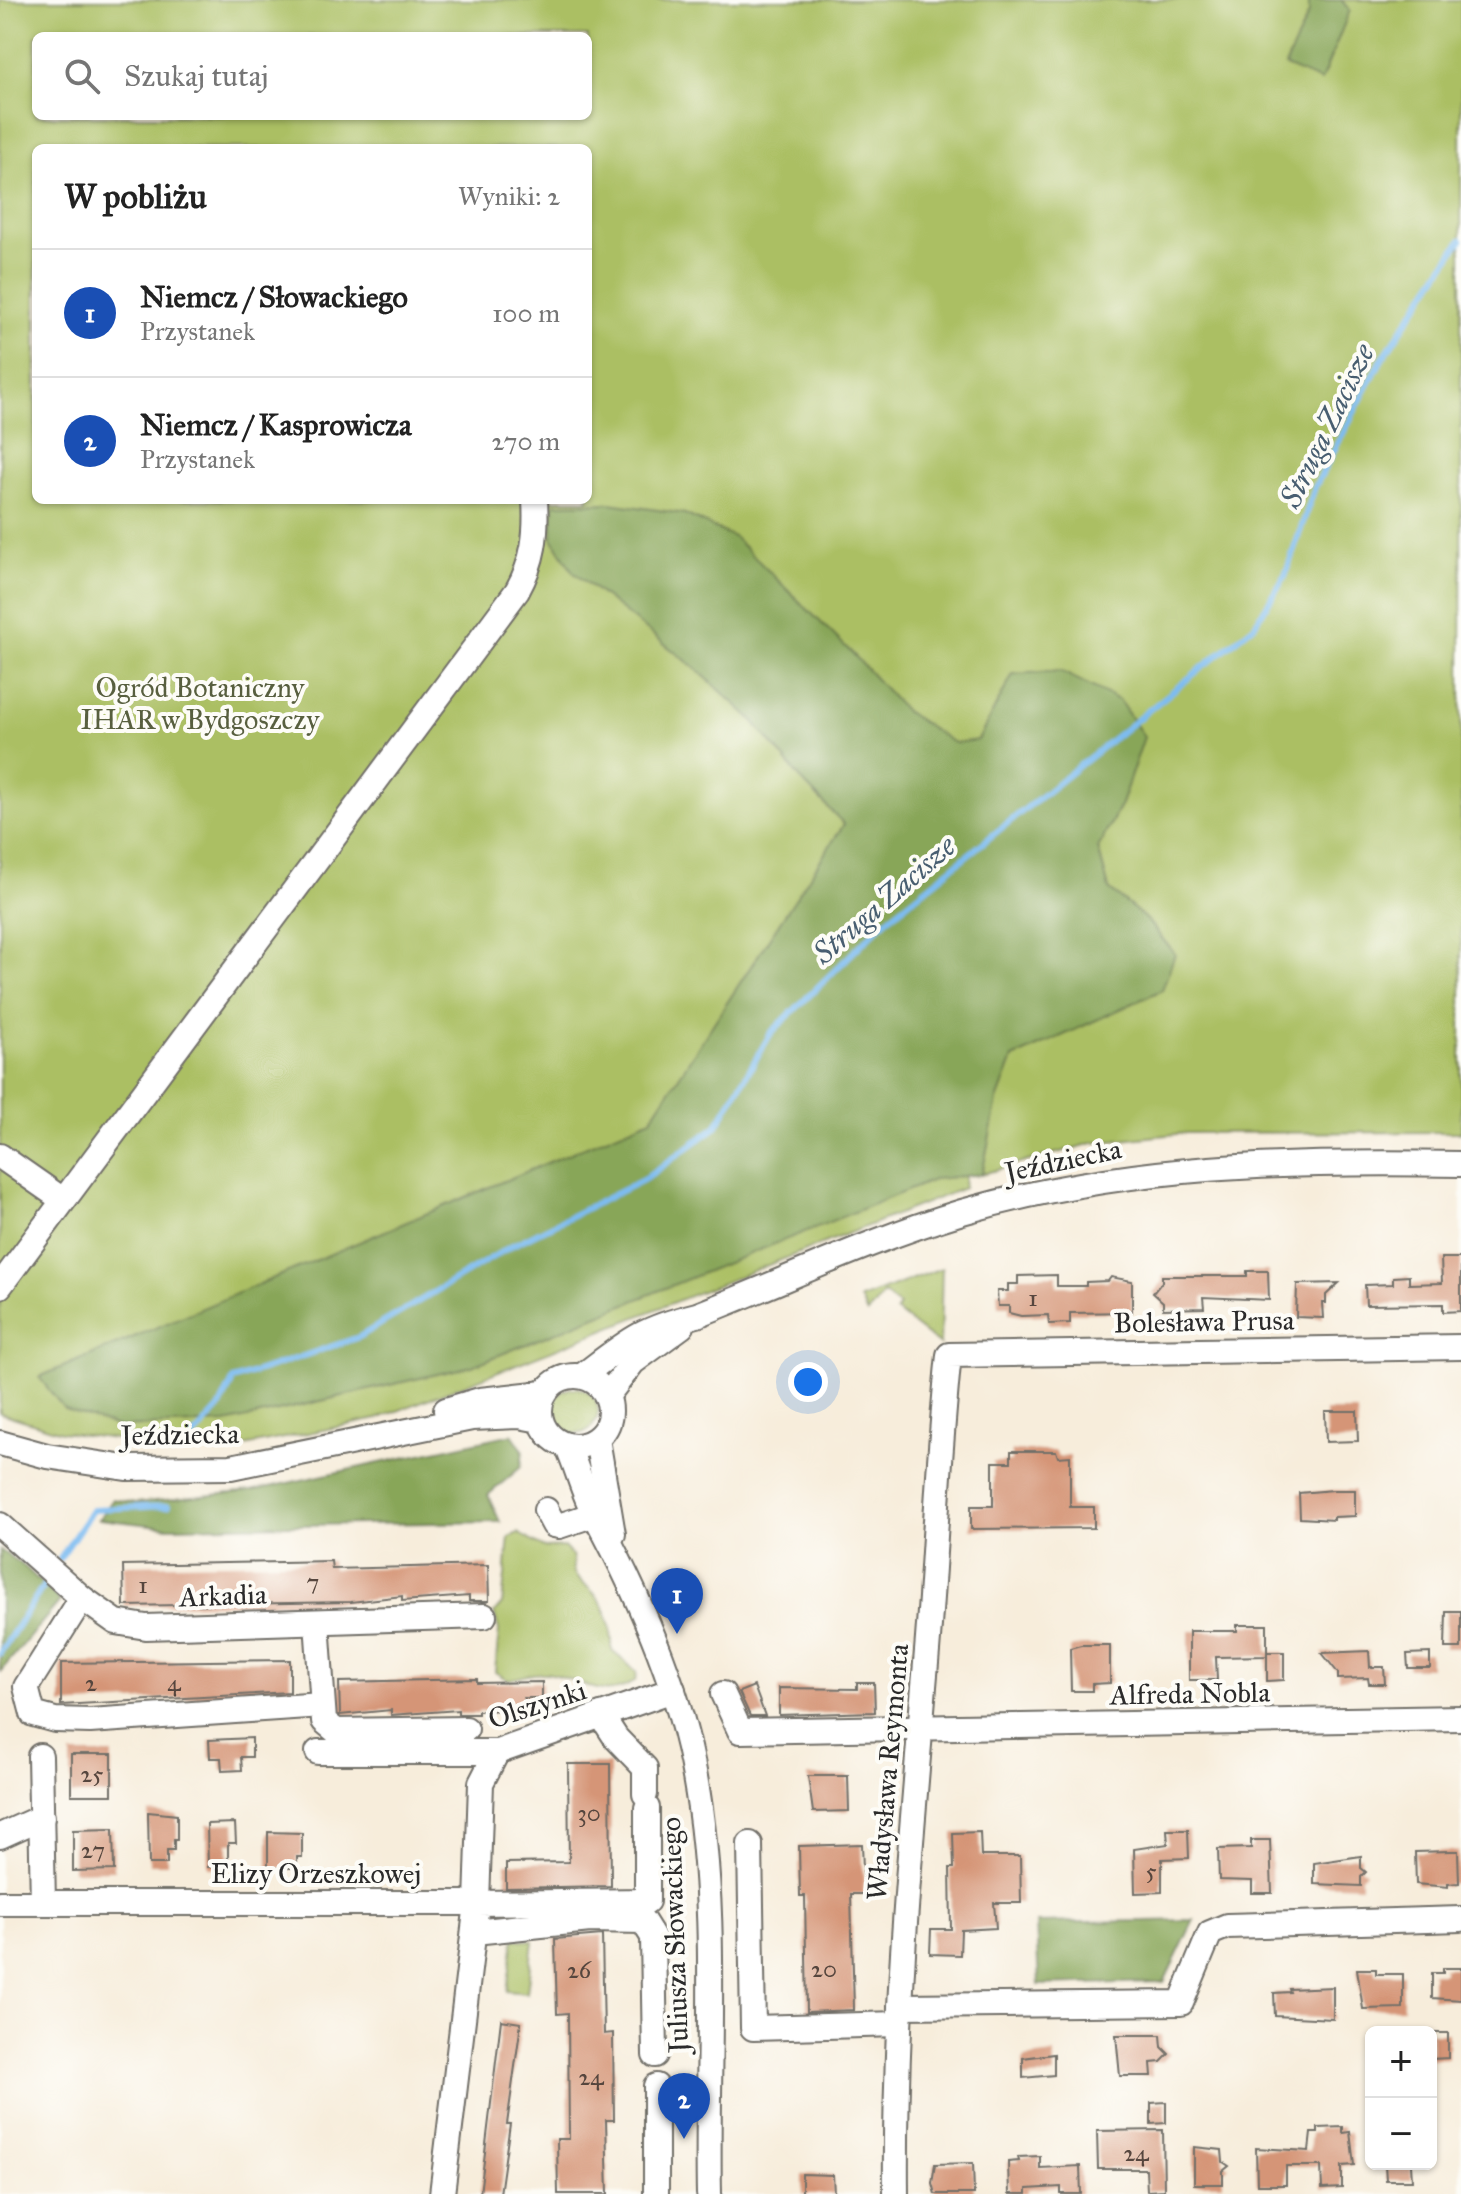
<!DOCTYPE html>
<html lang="pl">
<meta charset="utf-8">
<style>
:root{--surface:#fff;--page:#f6f6f6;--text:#222;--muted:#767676;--line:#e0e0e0;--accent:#c8321e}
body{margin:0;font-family:"IM FELL Great Primer",serif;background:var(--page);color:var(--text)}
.controls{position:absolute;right:24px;bottom:24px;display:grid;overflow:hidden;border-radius:12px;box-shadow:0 2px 6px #0004}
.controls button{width:72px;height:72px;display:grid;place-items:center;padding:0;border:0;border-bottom:2px solid var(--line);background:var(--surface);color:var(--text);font:40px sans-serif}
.you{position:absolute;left:808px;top:1382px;width:28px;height:28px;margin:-20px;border:6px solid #fff;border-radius:50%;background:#1a73e8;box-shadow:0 0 0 12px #1a73e833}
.badge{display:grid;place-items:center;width:52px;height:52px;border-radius:50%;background:var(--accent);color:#fff;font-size:26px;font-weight:700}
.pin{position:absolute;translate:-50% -66px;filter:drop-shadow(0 2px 4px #0008)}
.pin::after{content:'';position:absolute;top:42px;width:28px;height:24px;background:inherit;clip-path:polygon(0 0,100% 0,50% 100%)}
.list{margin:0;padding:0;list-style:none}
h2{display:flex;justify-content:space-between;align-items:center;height:104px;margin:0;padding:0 32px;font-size:34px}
h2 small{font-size:26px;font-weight:400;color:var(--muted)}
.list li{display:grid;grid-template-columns:52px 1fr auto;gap:24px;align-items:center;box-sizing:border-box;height:128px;padding:0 32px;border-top:2px solid var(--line)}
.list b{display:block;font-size:30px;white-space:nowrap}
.list p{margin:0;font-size:26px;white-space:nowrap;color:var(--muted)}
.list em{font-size:26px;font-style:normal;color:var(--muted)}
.icon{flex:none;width:44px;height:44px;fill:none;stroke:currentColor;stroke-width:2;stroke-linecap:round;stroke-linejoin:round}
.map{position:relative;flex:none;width:1461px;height:2194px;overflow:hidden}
.search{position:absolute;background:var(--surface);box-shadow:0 2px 6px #0004;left:32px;top:32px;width:560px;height:88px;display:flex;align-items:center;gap:20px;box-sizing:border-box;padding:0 28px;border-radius:12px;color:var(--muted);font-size:30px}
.panel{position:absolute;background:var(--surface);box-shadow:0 2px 6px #0004;left:32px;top:144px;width:560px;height:360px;border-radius:12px}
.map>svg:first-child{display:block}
</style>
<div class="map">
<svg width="1461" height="2194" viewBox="0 0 1461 2194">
<rect width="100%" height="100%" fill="#fdfcf7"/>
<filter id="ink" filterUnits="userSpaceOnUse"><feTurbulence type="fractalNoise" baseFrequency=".0125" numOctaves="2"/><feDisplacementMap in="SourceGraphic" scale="16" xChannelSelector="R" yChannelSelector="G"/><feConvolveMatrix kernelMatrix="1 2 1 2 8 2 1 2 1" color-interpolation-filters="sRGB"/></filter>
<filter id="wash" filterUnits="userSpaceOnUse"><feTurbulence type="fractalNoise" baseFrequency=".006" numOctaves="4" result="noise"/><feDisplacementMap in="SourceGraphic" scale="32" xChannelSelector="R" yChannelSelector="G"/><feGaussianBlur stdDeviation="1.8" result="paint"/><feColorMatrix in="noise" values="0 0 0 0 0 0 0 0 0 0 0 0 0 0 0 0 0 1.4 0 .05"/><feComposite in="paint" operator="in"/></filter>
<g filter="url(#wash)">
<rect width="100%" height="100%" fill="#f7eddb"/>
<g fill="#abbf63" stroke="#6b7547" stroke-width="2" fill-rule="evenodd">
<path d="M 0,0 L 1461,0 L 1461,1132 L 1186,1133 L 1093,1143 L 982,1174 L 997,1100 L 1013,1058 L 1162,990 L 1147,920 L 1109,889 L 1098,848 L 1121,804 L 977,1040 L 964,1188 L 377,1419 L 215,1452 L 61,1432 L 0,1413 ZM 36,36 L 588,36 L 588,116 L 36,116 ZM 36,148 L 588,148 L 588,500 L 36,500 Z"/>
<polygon points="942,1268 940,1345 896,1311 899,1306 884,1294 867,1314 860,1299"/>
<circle cx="575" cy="1411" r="23"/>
<path d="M 518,1533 L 544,1548 L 564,1547 L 573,1557 C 570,1582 583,1579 597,1597 C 608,1610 613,1635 612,1651 L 637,1672 L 636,1680 C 602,1706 579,1676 546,1673 C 535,1672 519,1677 508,1680 L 495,1672 L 499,1630 L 494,1613 L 502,1604 L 509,1537 Z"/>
<polygon points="514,1939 533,1941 527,1993 507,1991"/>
</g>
<g fill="#88a659" stroke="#5a6842" stroke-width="2">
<polygon points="1309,0 1341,0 1350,10 1321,81 1285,66 1309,13"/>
<polygon points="610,503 685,514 734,537 853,654 905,711 954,743 978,740 1013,674 1060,671 1119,700 1144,737 1121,804 1098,848 1109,889 1147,920 1175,954 1162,990 1013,1058 997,1100 982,1174 936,1179 472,1366 226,1423 117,1427 64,1409 39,1377 651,1119 844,824 805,784 751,718 694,667 573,572 552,538 554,504"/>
<polygon points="512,1434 523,1450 521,1467 488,1495 500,1522 168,1527 99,1519 113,1499 136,1503 251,1491"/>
<polygon points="0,1550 25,1567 60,1601 0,1672"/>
<polygon points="1194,1920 1164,1982 1039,1985 1036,1923"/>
</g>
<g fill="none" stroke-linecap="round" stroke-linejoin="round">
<g stroke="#7dbcf1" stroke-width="6">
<polyline points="193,1437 220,1407 233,1380 359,1337 513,1245 643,1180 716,1127 771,1033 884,922 1254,626 1285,576 1315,487 1381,361 1461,240"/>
<polyline points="60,1558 93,1509 168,1506"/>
<polyline points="0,1653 44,1585"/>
</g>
</g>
<g id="blocks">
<g fill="#d59577">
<polygon points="1441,1258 1461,1258 1461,1311 1443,1312 1443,1304 1366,1305 1365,1285 1393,1284 1393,1277 1409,1276 1409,1284 1442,1283"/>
<polygon points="1247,1271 1268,1271 1269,1300 1203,1297 1204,1308 1163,1309 1163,1302 1153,1293 1162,1282 1162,1276 1247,1276"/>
<polygon points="1057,1275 1057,1286 1086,1286 1086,1282 1108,1281 1111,1277 1132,1281 1132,1312 1070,1313 1070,1323 1049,1324 1048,1315 1021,1316 1009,1313 1009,1306 998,1306 997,1291 1008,1291 1008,1284 1018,1284 1018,1276"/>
<polygon points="1339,1283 1326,1295 1326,1303 1322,1303 1323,1318 1296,1317 1297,1284"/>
<polygon points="1325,1411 1357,1411 1358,1441 1326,1442"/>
<polygon points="1011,1451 1056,1451 1058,1457 1070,1456 1070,1507 1094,1507 1094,1528 971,1529 971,1506 993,1506 993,1462 1011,1462"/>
<polygon points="1334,1490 1355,1490 1355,1516 1334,1517 1334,1520 1300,1518 1299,1493"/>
<polygon points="331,1561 332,1569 488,1565 489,1601 469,1601 469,1596 402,1601 402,1596 351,1602 124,1606 123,1565"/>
<polygon points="1446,1611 1461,1611 1461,1648 1445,1648"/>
<polygon points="1237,1625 1267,1625 1267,1656 1216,1657 1217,1680 1189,1680 1189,1631 1237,1631"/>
<polygon points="1081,1645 1110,1645 1110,1683 1092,1684 1092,1691 1071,1691 1070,1648"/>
<polygon points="1369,1651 1370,1667 1384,1667 1385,1684 1369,1684 1368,1678 1338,1679 1338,1673 1322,1653"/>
<polygon points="1267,1652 1284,1652 1284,1680 1267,1681"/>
<polygon points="1430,1653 1430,1668 1408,1668 1407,1654"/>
<polygon points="290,1660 290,1692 61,1705 61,1663"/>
<polygon points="477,1679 477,1683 542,1682 542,1698 524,1698 524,1704 510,1705 510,1710 478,1711 478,1714 458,1714 458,1710 391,1715 391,1710 340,1715 339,1682"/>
<polygon points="857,1683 874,1683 875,1712 779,1715 779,1688 857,1689"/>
<polygon points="754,1686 765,1716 750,1716 739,1692"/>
<polygon points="252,1738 252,1757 241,1757 242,1770 222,1771 221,1758 210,1758 209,1740"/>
<rect x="71" y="1754" width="41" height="41"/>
<polygon points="568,1764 610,1764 611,1886 506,1888 506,1863 569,1862"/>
<polygon points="808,1776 848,1776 849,1811 813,1812"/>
<polygon points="148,1812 177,1815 177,1840 174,1840 174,1850 167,1850 167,1864 149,1864"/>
<polygon points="235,1823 236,1843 228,1843 228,1867 208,1867 207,1824"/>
<polygon points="113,1829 114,1870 73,1871 73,1830"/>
<polygon points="1167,1830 1188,1830 1189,1858 1162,1859 1162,1892 1135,1893 1134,1849 1168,1844"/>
<polygon points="268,1832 302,1833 302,1857 297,1857 297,1868 268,1868"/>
<polygon points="980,1832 981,1856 1020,1856 1021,1903 994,1903 996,1928 961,1930 960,1955 930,1954 931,1929 951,1929 950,1868 954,1868 953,1833"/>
<polygon points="1251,1840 1270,1840 1272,1893 1252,1893 1252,1881 1219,1880 1218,1849 1251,1848"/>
<polygon points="862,1844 864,1894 851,1894 854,2010 807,2012 805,1896 800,1896 799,1846"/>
<polygon points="1451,1851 1458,1851 1459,1883 1448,1884 1448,1887 1416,1884 1415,1852"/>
<polygon points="1361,1856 1361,1868 1366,1872 1361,1877 1361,1886 1314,1884 1314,1863"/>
<polygon points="602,1935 604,2034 613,2033 614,2120 606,2120 608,2194 558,2194 557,2139 569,2139 568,2013 557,2014 555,1939"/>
<polygon points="1443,1968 1461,1968 1461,2000 1432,1998 1432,1973 1443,1973"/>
<polygon points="1357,1969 1376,1969 1376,1974 1403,1974 1403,2008 1363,2009"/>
<polygon points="1333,1987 1333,2019 1275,2016 1274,1993 1290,1992 1289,1989"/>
<polygon points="501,2020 521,2023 507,2124 510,2124 500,2194 480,2194"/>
<polygon points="1431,2033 1448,2033 1448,2058 1431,2059"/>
<polygon points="1116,2035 1161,2035 1162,2047 1169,2054 1161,2062 1151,2063 1152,2076 1120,2076"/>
<polygon points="1054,2054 1054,2075 1023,2078 1023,2058"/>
<polygon points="1166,2102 1166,2123 1151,2124 1151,2103"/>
<polygon points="1343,2127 1343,2133 1350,2132 1354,2165 1342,2166 1342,2188 1322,2189 1321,2166 1286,2166 1286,2185 1257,2185 1256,2148 1309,2151 1311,2133 1318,2133 1318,2128"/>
<polygon points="1163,2130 1164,2190 1147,2191 1146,2169 1098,2169 1097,2131"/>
<polygon points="1194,2147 1222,2150 1223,2162 1229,2166 1223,2171 1223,2184 1194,2184"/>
<polygon points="1040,2156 1040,2168 1080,2166 1081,2194 1061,2194 1061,2187 1027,2189 1027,2194 1009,2194 1008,2162 1019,2161 1018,2157"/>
<polygon points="973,2163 974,2194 935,2194 932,2183 935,2164"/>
<polygon points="1385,2164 1411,2164 1412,2180 1386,2180"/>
<polygon points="802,2174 833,2175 834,2194 802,2194"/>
</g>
</g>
</g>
<g filter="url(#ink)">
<use href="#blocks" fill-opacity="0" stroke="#726f69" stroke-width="2"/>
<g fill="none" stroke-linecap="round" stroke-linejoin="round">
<defs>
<g id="minor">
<polyline points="0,1156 63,1200"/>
<path d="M 0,1286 L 517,591 C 534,561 537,534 535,500"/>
<circle cx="575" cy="1411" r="35"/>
<path d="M 582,1376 C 627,1342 640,1329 697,1315 C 784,1281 872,1239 962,1212 C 1128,1164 1290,1161 1461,1164"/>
<polyline points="607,1396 633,1362 682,1326"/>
<polyline points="446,1410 480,1400 544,1393"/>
<polyline points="597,1439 613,1534"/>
<polyline points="0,1443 47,1456 126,1468 231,1467 472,1418 519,1416 540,1420"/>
<path d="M 567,1445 C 577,1467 583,1492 594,1513 C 638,1594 679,1685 695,1777 C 720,1914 706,2056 709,2194"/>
<polyline points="546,1510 554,1525 559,1526 595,1514"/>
<polyline points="0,1525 82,1598 116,1622 146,1627 484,1616"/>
<polyline points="82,1598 26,1687 33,1714 55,1720 90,1721 322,1705"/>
<polyline points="317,1622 324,1721 336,1731 466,1729"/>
<polyline points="723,1694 740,1731 1461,1718"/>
<polyline points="601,1715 616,1738 645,1768 645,1794"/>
<polyline points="318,1752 497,1752 673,1690"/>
<polyline points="40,1756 43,1903"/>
<polyline points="0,1836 42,1817"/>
<polyline points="750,1844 753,2028 899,2024"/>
<polyline points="0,1903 477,1903 481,1783 497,1752"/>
<polyline points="474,1932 590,1920 643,1921 653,1937 655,2055"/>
<polyline points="900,2006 1181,2003 1210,1933 1227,1926 1461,1919"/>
<polyline points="656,2086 656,2194"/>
<polyline points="442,2194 477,1903 647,1901 647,1808"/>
<path d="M 896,2194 C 894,2016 911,1839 926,1663 C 935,1560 938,1457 949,1355 L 1461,1347"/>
</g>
</defs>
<use href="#minor" stroke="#726f69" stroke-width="28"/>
<use href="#minor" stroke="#fff" stroke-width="24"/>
</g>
</g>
<g text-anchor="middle" stroke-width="8" stroke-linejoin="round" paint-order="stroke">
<g font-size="24" fill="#56463e">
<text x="1033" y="1306">1</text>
<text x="313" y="1590">7</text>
<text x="143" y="1593">1</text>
<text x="91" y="1691">2</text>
<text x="174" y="1691">4</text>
<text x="92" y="1782">25</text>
<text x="589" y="1821">30</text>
<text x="93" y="1858">27</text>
<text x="1151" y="1879">5</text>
<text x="824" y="1977">20</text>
<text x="579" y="1978">26</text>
<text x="591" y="2085">24</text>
<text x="1136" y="2161">24</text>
</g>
<g font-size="28" fill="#585f3f" stroke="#fdfcf7">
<text x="200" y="697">Ogród Botaniczny<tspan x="200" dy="32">IHAR w Bydgoszczy</tspan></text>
</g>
<g font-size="28" fill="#2b2b2b" stroke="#fdfcf7">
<text transform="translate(1063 1160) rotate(-12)" y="10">Jeździecka</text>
<text transform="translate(1204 1321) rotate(-1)" y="10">Bolesława Prusa</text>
<text transform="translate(180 1434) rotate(-1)" y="10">Jeździecka</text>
<text transform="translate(223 1595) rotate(-2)" y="10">Arkadia</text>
<text transform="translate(1190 1693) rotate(-1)" y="10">Alfreda Nobla</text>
<text transform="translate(537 1704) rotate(-18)" y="10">Olszynki</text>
<text transform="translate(887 1772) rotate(-85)" y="10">Władysława Reymonta</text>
<text x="316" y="1883">Elizy Orzeszkowej</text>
<text transform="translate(674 1935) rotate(-92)" y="10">Juliusza Słowackiego</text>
</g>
<g font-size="30" font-style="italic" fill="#485e70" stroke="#fdfcf7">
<text transform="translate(1327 426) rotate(-64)" y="10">Struga Zacisze</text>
<text transform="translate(884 900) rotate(-41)" y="10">Struga Zacisze</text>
</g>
</g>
</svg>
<div class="controls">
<button>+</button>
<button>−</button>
</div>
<div class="you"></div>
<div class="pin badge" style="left:677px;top:1634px;background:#1a4fb4">1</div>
<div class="pin badge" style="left:684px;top:2139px;background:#1a4fb4">2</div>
<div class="search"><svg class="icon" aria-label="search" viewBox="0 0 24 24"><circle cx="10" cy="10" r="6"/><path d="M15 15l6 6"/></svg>Szukaj tutaj</div>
<section class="panel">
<h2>W pobliżu<small>Wyniki: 2</small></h2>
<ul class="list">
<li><span class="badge" style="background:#1a4fb4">1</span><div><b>Niemcz / Słowackiego</b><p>Przystanek</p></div><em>100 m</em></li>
<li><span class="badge" style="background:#1a4fb4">2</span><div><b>Niemcz / Kasprowicza</b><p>Przystanek</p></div><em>270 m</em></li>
</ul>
</section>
</div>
